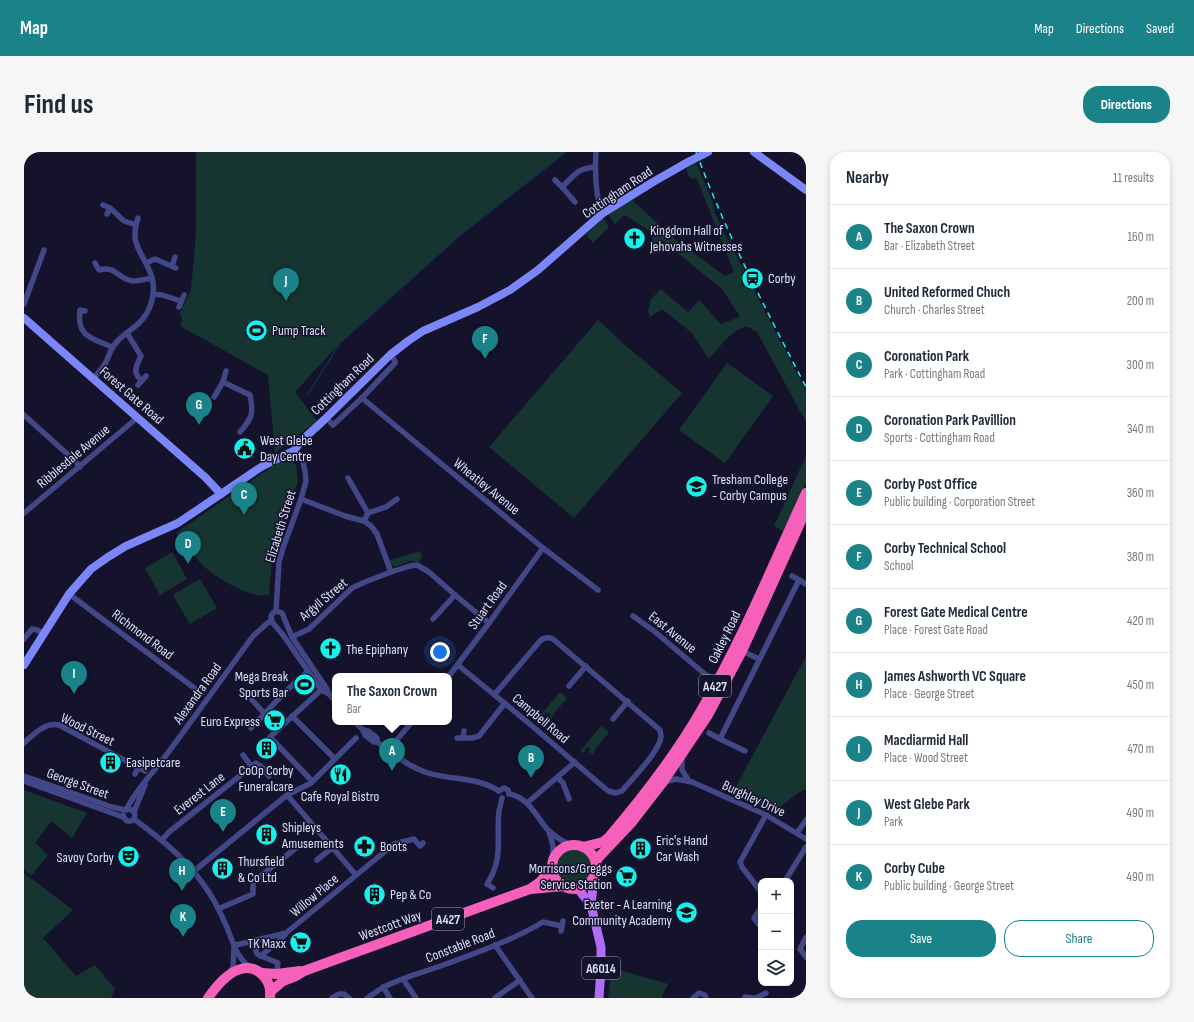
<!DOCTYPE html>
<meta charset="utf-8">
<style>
:root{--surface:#fff;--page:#f6f6f7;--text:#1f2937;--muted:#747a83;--line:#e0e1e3;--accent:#1a8389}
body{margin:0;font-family:"Sofia Sans Condensed",sans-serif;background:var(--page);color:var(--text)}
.controls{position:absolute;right:12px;bottom:12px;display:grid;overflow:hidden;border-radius:8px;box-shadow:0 2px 6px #0003}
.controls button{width:36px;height:36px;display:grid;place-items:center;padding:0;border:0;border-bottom:1px solid var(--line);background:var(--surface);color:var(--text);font:20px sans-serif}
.you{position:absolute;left:416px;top:500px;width:14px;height:14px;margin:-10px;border:3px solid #fff;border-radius:50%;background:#1a73e8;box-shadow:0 0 0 6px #1a73e833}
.badge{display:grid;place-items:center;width:26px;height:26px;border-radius:50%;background:var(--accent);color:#fff;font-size:13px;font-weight:700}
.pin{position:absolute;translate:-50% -33px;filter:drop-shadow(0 1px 2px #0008)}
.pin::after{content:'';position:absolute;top:21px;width:14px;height:12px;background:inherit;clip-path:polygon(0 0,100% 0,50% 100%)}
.popup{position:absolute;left:308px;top:521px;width:120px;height:52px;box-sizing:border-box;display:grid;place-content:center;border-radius:8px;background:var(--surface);filter:drop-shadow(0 1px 3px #0005);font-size:13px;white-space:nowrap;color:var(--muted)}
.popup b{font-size:15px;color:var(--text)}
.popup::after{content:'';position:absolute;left:50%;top:100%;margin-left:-8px;border:8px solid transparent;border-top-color:var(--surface)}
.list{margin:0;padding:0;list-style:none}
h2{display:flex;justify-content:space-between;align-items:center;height:52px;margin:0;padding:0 16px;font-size:17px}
h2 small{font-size:13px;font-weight:400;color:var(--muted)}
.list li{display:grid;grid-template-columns:26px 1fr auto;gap:12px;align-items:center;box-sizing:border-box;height:64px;padding:0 16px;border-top:1px solid var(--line)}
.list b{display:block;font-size:15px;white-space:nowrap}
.list p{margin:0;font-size:13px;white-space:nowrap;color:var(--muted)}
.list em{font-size:13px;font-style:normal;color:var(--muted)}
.actions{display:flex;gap:8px;padding:12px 16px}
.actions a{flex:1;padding:9px 0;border:1px solid var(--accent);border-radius:16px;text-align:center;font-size:14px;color:var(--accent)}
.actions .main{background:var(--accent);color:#fff}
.icon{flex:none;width:22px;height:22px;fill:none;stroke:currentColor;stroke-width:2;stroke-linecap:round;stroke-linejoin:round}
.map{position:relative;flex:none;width:782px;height:846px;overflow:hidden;border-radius:16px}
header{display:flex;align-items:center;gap:24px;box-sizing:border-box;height:56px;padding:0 20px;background:var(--accent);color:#fff}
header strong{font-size:19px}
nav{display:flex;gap:22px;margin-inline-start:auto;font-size:14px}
.intro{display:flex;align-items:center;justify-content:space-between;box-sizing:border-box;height:96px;padding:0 24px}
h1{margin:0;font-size:28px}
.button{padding:10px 18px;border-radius:16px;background:var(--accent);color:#fff;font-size:14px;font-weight:700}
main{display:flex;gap:24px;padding:0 24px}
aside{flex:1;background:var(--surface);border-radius:16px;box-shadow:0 2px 6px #0003}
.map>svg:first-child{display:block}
</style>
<header>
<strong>Map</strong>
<nav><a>Map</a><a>Directions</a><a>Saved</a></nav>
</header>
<div class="intro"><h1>Find us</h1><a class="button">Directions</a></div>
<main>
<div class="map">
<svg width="782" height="846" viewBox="0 0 782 846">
<rect width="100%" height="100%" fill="#14132b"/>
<g fill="#163530">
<polygon points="172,0 542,0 434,85 316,191 271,240 293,269 251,301 244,223 156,174 158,168 156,161 167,138 172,81"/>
<path d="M 672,10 L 689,51 L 690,59 L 698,76 L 782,239 L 782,270 L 733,180 C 730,179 727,176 724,175 C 711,173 693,198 685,207 L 668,181 L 638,157 L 626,165 L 624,160 L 627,147 L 637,137 L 664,160 L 675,148 L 697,172 L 716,165 L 699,138 L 639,89 L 634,92 L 627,91 L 630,82 L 601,63 L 591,72 L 584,62 L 607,47 L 652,88 L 701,124 L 710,120 L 673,27 L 666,26 L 662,17 Z"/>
<polygon points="579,66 585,75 569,91 562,83"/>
<polygon points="574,168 601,193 658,241 550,366 465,295"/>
<polygon points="703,211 749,244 701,311 655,278"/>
<polygon points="782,304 782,332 759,379 750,374"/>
<path d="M 266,308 L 272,313 L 274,330 L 249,397 L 245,443 C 225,446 198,429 183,417 C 172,408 162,392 152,381 L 256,309 Z"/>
<polygon points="396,399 398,403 395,410 387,409 371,415 367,412 366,408"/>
<polygon points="148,400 163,427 136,443 121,416"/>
<polygon points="176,427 193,456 166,472 149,443"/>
<polygon points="782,504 782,637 774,641 750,660 709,640"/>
<polygon points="536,540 543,546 532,559 527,567 525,566 527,562 521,560 517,568 514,566"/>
<polygon points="577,574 585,580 573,595 569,602 565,600 566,597 562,595 560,601 556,599"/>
<polygon points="0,638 63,661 48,686 27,669 11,691 24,703 7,724 0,718"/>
<circle cx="550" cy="715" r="17"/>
<polygon points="0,721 49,758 19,786 52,824 71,813 91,837 87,846 0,846"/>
<polygon points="588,816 644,832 637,846 584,846"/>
</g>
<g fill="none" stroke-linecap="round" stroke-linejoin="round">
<polyline stroke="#102e4c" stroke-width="1.5" points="284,242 316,191 434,85 542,0"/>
<g stroke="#414787" stroke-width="5.5">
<path d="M 572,0 C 571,15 571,48 579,61"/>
<polyline points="531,28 538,35"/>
<path d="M 551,50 L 538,35 C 550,24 553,16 571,15"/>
<polyline points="79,53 86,56 100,69 112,73"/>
<polyline points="83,62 86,56"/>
<path d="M 71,111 L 75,118 C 93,113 94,128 109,129 C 115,129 122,127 128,126"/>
<polyline points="122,111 131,107 152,116"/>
<polyline points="148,114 151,105"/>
<polyline points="129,142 138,143 157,149"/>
<polyline points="0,152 20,98"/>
<polyline points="155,155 160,143"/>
<path d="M 61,159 L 56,158 C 52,185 68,186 88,195"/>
<path d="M 103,181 L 117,204 C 112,215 108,220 118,229"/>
<path d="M 69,227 C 73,222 78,217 81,212 C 85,205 86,197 92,191 C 98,183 108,178 115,171 C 127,160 132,141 128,126 C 121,101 104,95 114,66"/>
<path d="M 199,230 L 226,243 C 230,262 228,266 216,280"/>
<polyline points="114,233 122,224"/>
<polyline points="190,245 199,230 202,219"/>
<polyline points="338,246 519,396 574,438"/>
<polyline points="0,263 50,308 56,315"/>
<polyline points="306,270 309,273 338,246 371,211 371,209 366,203"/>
<polyline points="324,326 344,361 340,369"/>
<polyline points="277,347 321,364 340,369 347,374 353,382 367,420"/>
<polyline points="0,361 113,266"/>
<polyline points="344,361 362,355 373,347"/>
<polyline points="768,424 775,428"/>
<polyline points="45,442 177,541"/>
<polyline points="252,459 255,410 259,396 277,347 282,329 281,319 279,310 271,298"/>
<polyline points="252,459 249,461 247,464 248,470 259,483 297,538 305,542 311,549"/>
<polyline points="252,459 258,461 268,485 303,537 305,542"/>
<polyline points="609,464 630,479 682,523 694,530"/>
<polyline points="409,467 431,443"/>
<polyline points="268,485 285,477 328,436 341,430 367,420 386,414 393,413 405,420 431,443 465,471"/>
<polyline points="0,487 8,477 13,478 20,482"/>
<polyline points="718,499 735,507"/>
<path d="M 434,513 L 507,573 L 584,639 L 592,641 L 598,639 C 607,628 637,598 637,584 C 637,583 636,580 636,578 L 529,487 C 524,485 520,485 516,489 L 470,543"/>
<polyline points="425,524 465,471 519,396"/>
<polyline points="545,534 562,514"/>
<polyline points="228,548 241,562"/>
<polyline points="268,564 311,607"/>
<polyline points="589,567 604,549"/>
<path d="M 331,570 L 339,578 L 344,579 L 353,586 L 353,590 L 356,592 C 371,603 385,615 404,621 C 427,628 454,625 475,639"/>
<polyline points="227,576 262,539 284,519"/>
<polyline points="339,578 341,583 350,590 353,590"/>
<polyline points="685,581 696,587"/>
<polyline points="433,586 448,586 455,584 481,551"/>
<polyline points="439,586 440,579"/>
<path d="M 0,591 C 10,582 21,570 35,573 L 121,619"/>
<polyline points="364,598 388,570"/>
<polyline points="721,599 696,587 775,428 782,432"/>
<polyline points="219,603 228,615"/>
<polyline points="658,604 658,618 665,629"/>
<polyline points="111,622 114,616"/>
<polyline points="0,624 88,655 101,658 106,657 110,660"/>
<polyline points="534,626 539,631 545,647"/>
<polyline points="0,629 99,665"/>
<polyline points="288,629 246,585 297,538"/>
<polyline points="640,630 652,627 668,630 742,663 782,687"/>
<polyline points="475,639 480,636 484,638 485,642"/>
<path d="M 485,642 C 504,645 512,664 523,677 C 530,684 538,689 546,693"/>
<polyline points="263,643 332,723"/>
<polyline points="503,651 551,610"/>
<path d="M 102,658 C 111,639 127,623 140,606 C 170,566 199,525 229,484 L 247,468"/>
<polyline points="99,663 100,666 103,669 107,669 110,667"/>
<polyline points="111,663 110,660 121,633"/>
<path d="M 110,667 C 141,690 165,709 186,742 C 193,753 199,766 204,778 C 210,793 213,806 227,816"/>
<polyline points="525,680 529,693 529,709"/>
<polyline points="773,681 782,668"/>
<polyline points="138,688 145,680 232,611 238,615 245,624"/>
<polyline points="293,708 309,695"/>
<polyline points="170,719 263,643 287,631 332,586"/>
<polyline points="761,729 782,695"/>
<path d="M 469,736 L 463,732 C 480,706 472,687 475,659 C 476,655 477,651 478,646"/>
<polyline points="737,740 718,715 716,710 742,663"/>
<polyline points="737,756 730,766 737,775"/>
<polyline points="194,757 229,742 229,730 277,692"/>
<polyline points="537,779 539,769"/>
<polyline points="782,785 776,797 782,805"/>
<polyline points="229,789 233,802 237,804 261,783"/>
<polyline points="212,793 262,781 370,692 390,687 396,694 399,691"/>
<polyline points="471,793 508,846"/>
<polyline points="237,804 254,811 253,817"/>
<polyline points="206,820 209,815 210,796"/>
<polyline points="381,830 392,846"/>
<polyline points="359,835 366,846"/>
<polyline points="721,845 729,846"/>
<polyline points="308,846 315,842 320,842 325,846"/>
<path d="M 343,846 C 348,843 353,839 358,836 C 378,825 401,820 422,812 C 455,800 489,788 519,770 L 538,774"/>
<polyline points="471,846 496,828"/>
<polyline points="669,846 675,841 681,843 682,846"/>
<polyline points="732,846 742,841"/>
</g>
<g stroke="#7b87f8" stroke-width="8">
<polyline points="730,0 782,38"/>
<polyline points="0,166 181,325 197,342"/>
<polyline points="0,513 45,442 67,417 84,405 102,394 154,371 237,315 271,298 275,291 300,268 366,203 384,189 399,179 454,155 486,138 514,118 579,61 629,30 664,10"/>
</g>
<g stroke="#b26cf7" stroke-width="9">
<polyline points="570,725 567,753 577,795 577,817 575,846"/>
<polyline points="554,737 567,753"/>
</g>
<g stroke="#f660bb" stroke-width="10">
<circle cx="550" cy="715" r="22"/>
<path d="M 559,695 L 579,690 L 585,685 C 619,645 652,603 678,557 C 718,488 749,413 782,341"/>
<polyline points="572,711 574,706 608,670 639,630 684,563 718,499 782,358"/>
<polyline points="507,737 539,734"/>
<polyline points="237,821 253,822 276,819"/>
<polyline points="246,840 259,829 272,824 280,819 506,737 516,730 528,716"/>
<path d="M 184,846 C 191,836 204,820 217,817 C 233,812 248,828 246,844"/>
</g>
<path stroke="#15f2ed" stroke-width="1.5" stroke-dasharray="6 5" stroke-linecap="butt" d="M 672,0 C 702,81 742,158 782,235"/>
<polyline stroke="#7b87f8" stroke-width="8" points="664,10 684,0"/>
</g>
<defs>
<symbol id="church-disc" viewBox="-11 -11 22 22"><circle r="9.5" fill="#15f2ed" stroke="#14132b"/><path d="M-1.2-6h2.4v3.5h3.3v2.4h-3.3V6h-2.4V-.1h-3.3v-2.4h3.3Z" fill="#111"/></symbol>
<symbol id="station-disc" viewBox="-11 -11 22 22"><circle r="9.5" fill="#15f2ed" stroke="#14132b"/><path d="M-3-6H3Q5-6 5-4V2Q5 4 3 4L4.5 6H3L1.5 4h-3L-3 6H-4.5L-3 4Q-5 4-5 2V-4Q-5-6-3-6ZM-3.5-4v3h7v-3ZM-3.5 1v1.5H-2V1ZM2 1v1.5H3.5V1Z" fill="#111"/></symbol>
<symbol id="stadium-disc" viewBox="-11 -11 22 22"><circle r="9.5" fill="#15f2ed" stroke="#14132b"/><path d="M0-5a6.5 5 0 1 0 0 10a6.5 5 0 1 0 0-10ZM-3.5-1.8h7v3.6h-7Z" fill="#111"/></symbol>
<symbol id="civic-disc" viewBox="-11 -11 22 22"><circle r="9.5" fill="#15f2ed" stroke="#14132b"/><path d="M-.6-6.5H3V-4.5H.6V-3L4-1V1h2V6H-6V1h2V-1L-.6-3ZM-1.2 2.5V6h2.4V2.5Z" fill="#111"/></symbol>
<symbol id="university-disc" viewBox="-11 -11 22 22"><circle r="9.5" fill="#15f2ed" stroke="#14132b"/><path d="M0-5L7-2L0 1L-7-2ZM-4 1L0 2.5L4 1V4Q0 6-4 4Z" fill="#111"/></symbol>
<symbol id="supermarket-disc" viewBox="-11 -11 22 22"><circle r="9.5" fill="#15f2ed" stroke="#14132b"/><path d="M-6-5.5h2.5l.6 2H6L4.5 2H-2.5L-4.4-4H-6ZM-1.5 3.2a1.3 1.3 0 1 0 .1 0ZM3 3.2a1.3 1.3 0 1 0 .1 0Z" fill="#111"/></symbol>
<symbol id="building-disc" viewBox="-11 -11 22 22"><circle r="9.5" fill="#15f2ed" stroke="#14132b"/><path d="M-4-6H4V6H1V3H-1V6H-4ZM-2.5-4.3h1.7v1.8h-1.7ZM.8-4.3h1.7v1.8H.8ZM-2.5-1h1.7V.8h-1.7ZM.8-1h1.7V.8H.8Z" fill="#111"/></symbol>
<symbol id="restaurant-disc" viewBox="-11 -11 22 22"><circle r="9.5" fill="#15f2ed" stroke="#14132b"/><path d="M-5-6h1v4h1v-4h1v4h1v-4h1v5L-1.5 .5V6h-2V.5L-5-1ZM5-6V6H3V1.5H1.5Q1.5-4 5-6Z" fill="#111"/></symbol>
<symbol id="pharmacy-disc" viewBox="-11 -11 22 22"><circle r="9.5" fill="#15f2ed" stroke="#14132b"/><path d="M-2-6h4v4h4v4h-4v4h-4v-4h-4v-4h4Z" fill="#111"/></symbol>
<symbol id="theatre-disc" viewBox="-11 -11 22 22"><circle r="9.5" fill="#15f2ed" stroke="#14132b"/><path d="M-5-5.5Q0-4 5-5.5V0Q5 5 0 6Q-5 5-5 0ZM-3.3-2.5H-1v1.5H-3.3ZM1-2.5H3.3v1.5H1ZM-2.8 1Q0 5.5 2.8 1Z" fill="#111"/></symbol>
<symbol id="school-disc" viewBox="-11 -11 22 22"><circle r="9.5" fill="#15f2ed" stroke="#14132b"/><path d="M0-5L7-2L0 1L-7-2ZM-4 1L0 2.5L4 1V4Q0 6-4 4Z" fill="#111"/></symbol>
</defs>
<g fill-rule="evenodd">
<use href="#church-disc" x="598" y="74" width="25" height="25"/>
<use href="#station-disc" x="716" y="114" width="25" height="25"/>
<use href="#stadium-disc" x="220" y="166" width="25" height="25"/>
<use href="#civic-disc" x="208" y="284" width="25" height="25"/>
<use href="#university-disc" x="660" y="322" width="25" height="25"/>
<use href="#church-disc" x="294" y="484" width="25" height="25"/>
<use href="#stadium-disc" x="268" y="520" width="25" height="25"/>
<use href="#supermarket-disc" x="238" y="556" width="25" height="25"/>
<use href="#building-disc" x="230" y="584" width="25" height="25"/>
<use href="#building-disc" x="74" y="598" width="25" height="25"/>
<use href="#restaurant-disc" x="304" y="610" width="25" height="25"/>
<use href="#building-disc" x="230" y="670" width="25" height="25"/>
<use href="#pharmacy-disc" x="328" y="682" width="25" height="25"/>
<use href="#building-disc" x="604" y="684" width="25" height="25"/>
<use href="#theatre-disc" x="92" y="692" width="25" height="25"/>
<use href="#building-disc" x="186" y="704" width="25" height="25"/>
<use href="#supermarket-disc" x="590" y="712" width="25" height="25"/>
<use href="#building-disc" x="338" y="730" width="25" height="25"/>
<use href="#school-disc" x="650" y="748" width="25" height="25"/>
<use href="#supermarket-disc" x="264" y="778" width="25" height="25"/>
</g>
<g text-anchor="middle" stroke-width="3" stroke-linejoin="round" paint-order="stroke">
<g fill="#14132b" stroke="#a1a2be" stroke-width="1">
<rect x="675" y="523" width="32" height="22" rx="3"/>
<rect x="408" y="756" width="32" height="22" rx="3"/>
<rect x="558" y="805" width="38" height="22" rx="3"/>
</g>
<g font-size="13" font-weight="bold" fill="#dedffd">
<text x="691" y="539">A427</text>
<text x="424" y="772">A427</text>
<text x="577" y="821">A6014</text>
</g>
<g font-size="14" fill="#dedffd" stroke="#14132b">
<text transform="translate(593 40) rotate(-34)" y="5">Cottingham Road</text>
<text transform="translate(318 232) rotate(-44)" y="5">Cottingham Road</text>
<text transform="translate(108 243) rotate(41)" y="5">Forest Gate Road</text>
<text transform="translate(49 304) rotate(-40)" y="5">Ribblesdale Avenue</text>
<text transform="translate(463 334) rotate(39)" y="5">Wheatley Avenue</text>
<text transform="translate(256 374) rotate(-73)" y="5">Elizabeth Street</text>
<text transform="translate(299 447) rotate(-40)" y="5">Argyll Street</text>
<text transform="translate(463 453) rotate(-54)" y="5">Stuart Road</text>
<text transform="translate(649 480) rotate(39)" y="5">East Avenue</text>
<text transform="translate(119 482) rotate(37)" y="5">Richmond Road</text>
<text transform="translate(700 485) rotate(-64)" y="5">Oakley Road</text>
<text transform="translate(173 541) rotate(-54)" y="5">Alexandra Road</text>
<text transform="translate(517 566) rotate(40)" y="5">Campbell Road</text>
<text transform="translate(64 577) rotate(26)" y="5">Wood Street</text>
<text transform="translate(54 631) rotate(20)" y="5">George Street</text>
<text transform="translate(175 641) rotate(-38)" y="5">Everest Lane</text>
<text transform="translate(730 646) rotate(25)" y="5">Burghley Drive</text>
<text transform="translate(290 743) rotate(-40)" y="5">Willow Place</text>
<text transform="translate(366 773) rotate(-20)" y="5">Westcott Way</text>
<text transform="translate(436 793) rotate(-21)" y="5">Constable Road</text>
</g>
<g font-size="14" fill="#dedffd" stroke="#14132b" text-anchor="start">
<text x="626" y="83">Kingdom Hall of<tspan x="626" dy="16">Jehovahs Witnesses</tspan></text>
<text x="744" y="131">Corby</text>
<text x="248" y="183">Pump Track</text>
<text x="236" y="293">West Glebe<tspan x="236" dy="16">Day Centre</tspan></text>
<text x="688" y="332">Tresham College<tspan x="688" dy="16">- Corby Campus</tspan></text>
<text x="322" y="502">The Epiphany</text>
<text x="264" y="529" text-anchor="end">Mega Break<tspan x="264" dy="16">Sports Bar</tspan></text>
<text x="236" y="574" text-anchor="end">Euro Express</text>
<text x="102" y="615">Easipetcare</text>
<text x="242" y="623" text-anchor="middle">CoOp Corby<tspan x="242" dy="16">Funeralcare</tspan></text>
<text x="316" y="649" text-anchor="middle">Cafe Royal Bistro</text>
<text x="258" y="680">Shipleys<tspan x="258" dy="16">Amusements</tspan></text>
<text x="632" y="693">Eric's Hand<tspan x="632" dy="16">Car Wash</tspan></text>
<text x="356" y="699">Boots</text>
<text x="90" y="710" text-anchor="end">Savoy Corby</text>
<text x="214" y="714">Thursfield<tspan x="214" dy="16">&amp; Co Ltd</tspan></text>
<text x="588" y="721" text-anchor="end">Morrisons/Greggs<tspan x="588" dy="16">Service Station</tspan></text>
<text x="366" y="747">Pep &amp; Co</text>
<text x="648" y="757" text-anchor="end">Exeter - A Learning<tspan x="648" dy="16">Community Academy</tspan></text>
<text x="262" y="796" text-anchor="end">TK Maxx</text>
</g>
</g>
</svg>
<div class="controls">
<button>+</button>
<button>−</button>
<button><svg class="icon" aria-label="layers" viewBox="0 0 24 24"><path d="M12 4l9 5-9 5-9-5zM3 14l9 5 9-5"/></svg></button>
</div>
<div class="you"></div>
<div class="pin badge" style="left:368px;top:619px">A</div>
<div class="popup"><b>The Saxon Crown</b>Bar</div>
<div class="pin badge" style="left:507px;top:626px">B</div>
<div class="pin badge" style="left:220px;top:363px">C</div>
<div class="pin badge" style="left:164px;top:412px">D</div>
<div class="pin badge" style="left:199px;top:680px">E</div>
<div class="pin badge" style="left:461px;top:207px">F</div>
<div class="pin badge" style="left:175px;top:273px">G</div>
<div class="pin badge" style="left:158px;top:739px">H</div>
<div class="pin badge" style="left:50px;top:542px">I</div>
<div class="pin badge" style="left:262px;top:149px">J</div>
<div class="pin badge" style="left:159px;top:785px">K</div>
</div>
<aside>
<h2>Nearby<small>11 results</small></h2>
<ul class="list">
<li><span class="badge">A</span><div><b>The Saxon Crown</b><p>Bar · Elizabeth Street</p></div><em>160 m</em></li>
<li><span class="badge">B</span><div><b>United Reformed Chuch</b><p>Church · Charles Street</p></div><em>200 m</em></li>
<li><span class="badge">C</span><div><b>Coronation Park</b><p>Park · Cottingham Road</p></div><em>300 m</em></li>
<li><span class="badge">D</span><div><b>Coronation Park Pavillion</b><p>Sports · Cottingham Road</p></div><em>340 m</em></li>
<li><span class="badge">E</span><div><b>Corby Post Office</b><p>Public building · Corporation Street</p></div><em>360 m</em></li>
<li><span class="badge">F</span><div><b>Corby Technical School</b><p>School</p></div><em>380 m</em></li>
<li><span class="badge">G</span><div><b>Forest Gate Medical Centre</b><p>Place · Forest Gate Road</p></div><em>420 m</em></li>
<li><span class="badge">H</span><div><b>James Ashworth VC Square</b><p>Place · George Street</p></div><em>450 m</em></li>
<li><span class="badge">I</span><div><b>Macdiarmid Hall</b><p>Place · Wood Street</p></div><em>470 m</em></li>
<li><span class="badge">J</span><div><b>West Glebe Park</b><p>Park</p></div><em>490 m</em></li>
<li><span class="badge">K</span><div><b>Corby Cube</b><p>Public building · George Street</p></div><em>490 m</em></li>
</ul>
<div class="actions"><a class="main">Save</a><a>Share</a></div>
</aside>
</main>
